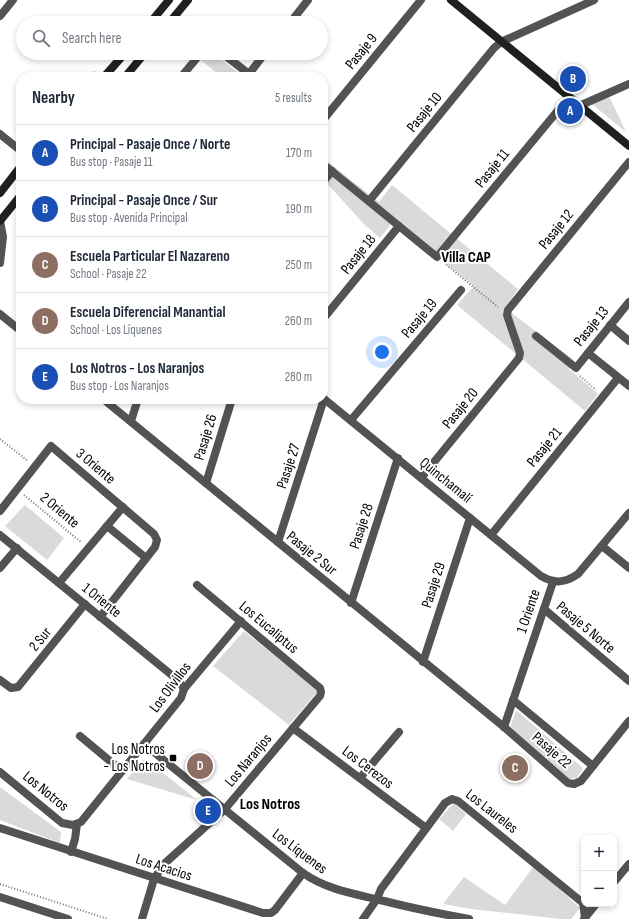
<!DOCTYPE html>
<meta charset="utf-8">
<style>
:root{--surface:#fff;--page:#f2f2f3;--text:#1f2937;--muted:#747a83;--line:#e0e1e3;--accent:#d93025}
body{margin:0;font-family:"Sofia Sans Condensed",sans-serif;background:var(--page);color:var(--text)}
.controls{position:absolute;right:12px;bottom:12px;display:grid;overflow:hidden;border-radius:8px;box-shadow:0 2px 6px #0003}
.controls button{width:36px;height:36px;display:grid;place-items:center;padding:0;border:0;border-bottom:1px solid var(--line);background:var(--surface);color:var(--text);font:20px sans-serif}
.you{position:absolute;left:382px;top:352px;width:14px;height:14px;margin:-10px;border:3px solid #fff;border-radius:50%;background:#1a73e8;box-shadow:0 0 0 6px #1a73e833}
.badge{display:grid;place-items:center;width:26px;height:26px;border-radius:50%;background:var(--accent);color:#fff;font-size:13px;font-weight:700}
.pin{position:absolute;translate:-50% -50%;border:2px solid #fff;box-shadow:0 1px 4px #0006}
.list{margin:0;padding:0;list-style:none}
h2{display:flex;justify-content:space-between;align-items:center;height:52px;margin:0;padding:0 16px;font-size:17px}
h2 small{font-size:13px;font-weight:400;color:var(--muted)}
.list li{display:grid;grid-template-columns:26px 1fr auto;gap:12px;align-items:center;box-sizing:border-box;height:56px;padding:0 16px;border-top:1px solid var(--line)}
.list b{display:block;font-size:15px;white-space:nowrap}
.list p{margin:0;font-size:13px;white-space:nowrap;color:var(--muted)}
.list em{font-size:13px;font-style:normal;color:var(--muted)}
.icon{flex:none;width:22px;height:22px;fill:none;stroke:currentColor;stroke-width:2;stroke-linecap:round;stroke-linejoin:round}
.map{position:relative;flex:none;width:629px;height:919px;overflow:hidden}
.search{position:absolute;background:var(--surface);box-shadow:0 2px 6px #0003;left:16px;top:16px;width:312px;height:44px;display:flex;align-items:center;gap:10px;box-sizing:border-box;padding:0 14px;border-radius:22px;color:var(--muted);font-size:15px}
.panel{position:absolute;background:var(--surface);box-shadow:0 2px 6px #0003;left:16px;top:72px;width:312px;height:332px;border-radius:16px}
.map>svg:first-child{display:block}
</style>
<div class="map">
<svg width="629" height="919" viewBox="0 0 629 919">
<rect width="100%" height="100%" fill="#fff"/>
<g fill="#dadada">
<polygon points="192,53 213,53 244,77 222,77"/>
<polygon points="609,96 626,132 592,104"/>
<polygon points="323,158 379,202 392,185 518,289 505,308 575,361 569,369 598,394 585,411 457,305 474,286 446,264 448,261 396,218 380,238 364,224 323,179"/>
<polygon points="25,505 64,538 47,560 5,526"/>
<polygon points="244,631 318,691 289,725 213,666"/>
<polygon points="516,710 583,768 577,778 569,779 510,728"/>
<polygon points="143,760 147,760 197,800 127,779"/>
<polygon points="0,787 61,832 60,843 0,820"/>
<polygon points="454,803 466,814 453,831 439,819"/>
<polygon points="534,866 580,908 571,919 561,919 471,909 443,904 464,877 505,905"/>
</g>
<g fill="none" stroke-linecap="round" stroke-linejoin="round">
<g stroke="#757575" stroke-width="2" stroke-dasharray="1 2" stroke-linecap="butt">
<polyline points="90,77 95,72"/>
<polyline points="444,263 498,307"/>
<polyline points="580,376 596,390"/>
<polyline points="0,439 28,461"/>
<polyline points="24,495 81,542"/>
<polyline points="0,884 108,919"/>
</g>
<g stroke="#535353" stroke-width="8">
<polyline points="0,16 13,0"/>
<polyline points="175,16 183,23"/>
<polyline points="290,23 308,0"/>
<polyline points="222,53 249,74 250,77"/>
<polyline points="249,74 265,53"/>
<polyline points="181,77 201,53"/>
<polyline points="579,106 629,84"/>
<polyline points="323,120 421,0"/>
<polyline points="0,134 21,151"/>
<polyline points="323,164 437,257 569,97"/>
<polyline points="323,182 332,171"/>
<polyline points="369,201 494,48 501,42 594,0"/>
<polyline points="0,263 3,237 0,221"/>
<polyline points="0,314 21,331"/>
<polyline points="323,319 399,226"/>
<polyline points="610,325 629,341"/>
<polyline points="536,336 576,368 629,302"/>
<polyline points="588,353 629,386"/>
<path d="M 323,398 L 541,576 C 555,584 565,583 578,574 L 629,513"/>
<polyline points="103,399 504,727 568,783 574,784 581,781 629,721"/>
<polyline points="351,420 461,290"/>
<polyline points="131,421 138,399"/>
<polyline points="421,478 519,358 520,353 507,315 508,310 629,162"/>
<polyline points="206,483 232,399"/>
<polyline points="0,511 51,446 154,534 157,540 155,547 100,617"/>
<polyline points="107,526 146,558"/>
<polyline points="0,535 179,681 184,689"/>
<polyline points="491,535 618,378"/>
<polyline points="278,542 324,399"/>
<polyline points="602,546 629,568"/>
<polyline points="0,568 17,548"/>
<polyline points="59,583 123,507"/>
<polyline points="351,603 398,458"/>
<polyline points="544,609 629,681"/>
<polyline points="423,662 470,518"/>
<polyline points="0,680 11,688 18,687 85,604"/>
<polyline points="513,700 593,766"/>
<polyline points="504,727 553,582"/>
<polyline points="293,728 426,828"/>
<polyline points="80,736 122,771"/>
<path d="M 144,744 L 303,873 C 327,890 356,894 384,901 C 412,908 441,914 469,919"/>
<polyline points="0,772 62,823 73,825 81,822 181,698 184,689 241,621"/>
<polyline points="360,778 399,732"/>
<polyline points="0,828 263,913 271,913 275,910 303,873"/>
<polyline points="71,852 75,839 77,824"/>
<polyline points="614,882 629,864"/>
<polyline points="0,897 68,919"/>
<polyline points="142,919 154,879 164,864 225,809 320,696 321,692 320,688 197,585"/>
<polyline points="363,919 377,899 381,889 445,803 452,799 458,801 583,903 585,918"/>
<polyline points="584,919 596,904"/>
</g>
<g stroke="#202020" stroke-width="8">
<polyline points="451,0 629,146"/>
<polyline points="150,23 169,0"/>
<polyline points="169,23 188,0"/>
<polyline points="104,77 125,53"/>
<polyline points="125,77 145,53"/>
<polyline points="0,193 21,166"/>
<polyline points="0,221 21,195"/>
</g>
</g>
<rect fill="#000" stroke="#fff" stroke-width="1.5" x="169" y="754" width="8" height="8" rx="2"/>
<g text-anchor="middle" stroke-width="4" stroke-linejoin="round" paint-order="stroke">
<g font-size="15" fill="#000" stroke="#fff">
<text transform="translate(361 51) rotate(-51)" y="5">Pasaje 9</text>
<text transform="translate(424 112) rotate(-51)" y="5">Pasaje 10</text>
<text transform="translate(492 168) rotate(-51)" y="5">Pasaje 11</text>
<text transform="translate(556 229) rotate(-51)" y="5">Pasaje 12</text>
<text transform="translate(358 254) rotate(-51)" y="5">Pasaje 18</text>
<text transform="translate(419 318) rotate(-50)" y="5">Pasaje 19</text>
<text transform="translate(591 326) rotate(-51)" y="5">Pasaje 13</text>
<text transform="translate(460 408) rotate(-51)" y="5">Pasaje 20</text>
<text transform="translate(205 437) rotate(-73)" y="5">Pasaje 26</text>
<text transform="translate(544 447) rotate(-51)" y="5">Pasaje 21</text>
<text transform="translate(96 466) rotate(40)" y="5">3 Oriente</text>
<text transform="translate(288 466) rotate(-72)" y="5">Pasaje 27</text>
<text transform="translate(446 480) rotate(39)" y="5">Quinchamalí</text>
<text transform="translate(60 510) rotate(40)" y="5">2 Oriente</text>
<text transform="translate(361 526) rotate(-72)" y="5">Pasaje 28</text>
<text transform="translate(312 553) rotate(39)" y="5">Pasaje 2 Sur</text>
<text transform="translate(433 585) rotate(-72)" y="5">Pasaje 29</text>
<text transform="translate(102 600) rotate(39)" y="5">1 Oriente</text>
<text transform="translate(528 611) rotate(-71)" y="5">1 Oriente</text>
<text transform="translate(269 627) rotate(40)" y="5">Los Eucaliptus</text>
<text transform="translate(586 627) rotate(40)" y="5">Pasaje 5 Norte</text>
<text transform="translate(40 639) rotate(-51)" y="5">2 Sur</text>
<text transform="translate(170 687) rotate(-53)" y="5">Los Olivillos</text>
<text transform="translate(552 750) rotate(41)" y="5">Pasaje 22</text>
<text transform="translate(248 760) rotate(-50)" y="5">Los Naranjos</text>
<text transform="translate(368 767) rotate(37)" y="5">Los Cerezos</text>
<text transform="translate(46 791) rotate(39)" y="5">Los Notros</text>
<text transform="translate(492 811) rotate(38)" y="5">Los Laureles</text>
<text transform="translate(300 851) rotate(37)" y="5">Los Líquenes</text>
<text transform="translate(164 867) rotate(18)" y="5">Los Acacios</text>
</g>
<g font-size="15" fill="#000" stroke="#fff" text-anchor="end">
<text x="165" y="754">Los Notros<tspan x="165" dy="17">- Los Notros</tspan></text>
</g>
<g font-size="16" font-weight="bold" fill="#000" stroke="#fff">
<text x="466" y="262">Villa CAP</text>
<text x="270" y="809">Los Notros</text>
</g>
</g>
</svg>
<div class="controls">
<button>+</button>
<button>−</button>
</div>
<div class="you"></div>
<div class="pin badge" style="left:570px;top:111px;background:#1a4fb4">A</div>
<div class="pin badge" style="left:573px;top:79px;background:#1a4fb4">B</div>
<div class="pin badge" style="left:515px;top:768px;background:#8d6e63">C</div>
<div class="pin badge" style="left:200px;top:766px;background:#8d6e63">D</div>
<div class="pin badge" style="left:208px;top:811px;background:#1a4fb4">E</div>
<div class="search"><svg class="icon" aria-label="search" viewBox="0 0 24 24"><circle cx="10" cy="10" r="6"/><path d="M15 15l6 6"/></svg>Search here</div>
<section class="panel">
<h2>Nearby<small>5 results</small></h2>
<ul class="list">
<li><span class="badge" style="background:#1a4fb4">A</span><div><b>Principal - Pasaje Once / Norte</b><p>Bus stop · Pasaje 11</p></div><em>170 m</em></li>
<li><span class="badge" style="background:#1a4fb4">B</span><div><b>Principal - Pasaje Once / Sur</b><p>Bus stop · Avenida Principal</p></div><em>190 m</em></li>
<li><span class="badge" style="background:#8d6e63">C</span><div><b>Escuela Particular El Nazareno</b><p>School · Pasaje 22</p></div><em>250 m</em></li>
<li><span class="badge" style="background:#8d6e63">D</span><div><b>Escuela Diferencial Manantial</b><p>School · Los Líquenes</p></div><em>260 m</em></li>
<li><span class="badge" style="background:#1a4fb4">E</span><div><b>Los Notros - Los Naranjos</b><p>Bus stop · Los Naranjos</p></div><em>280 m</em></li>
</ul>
</section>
</div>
